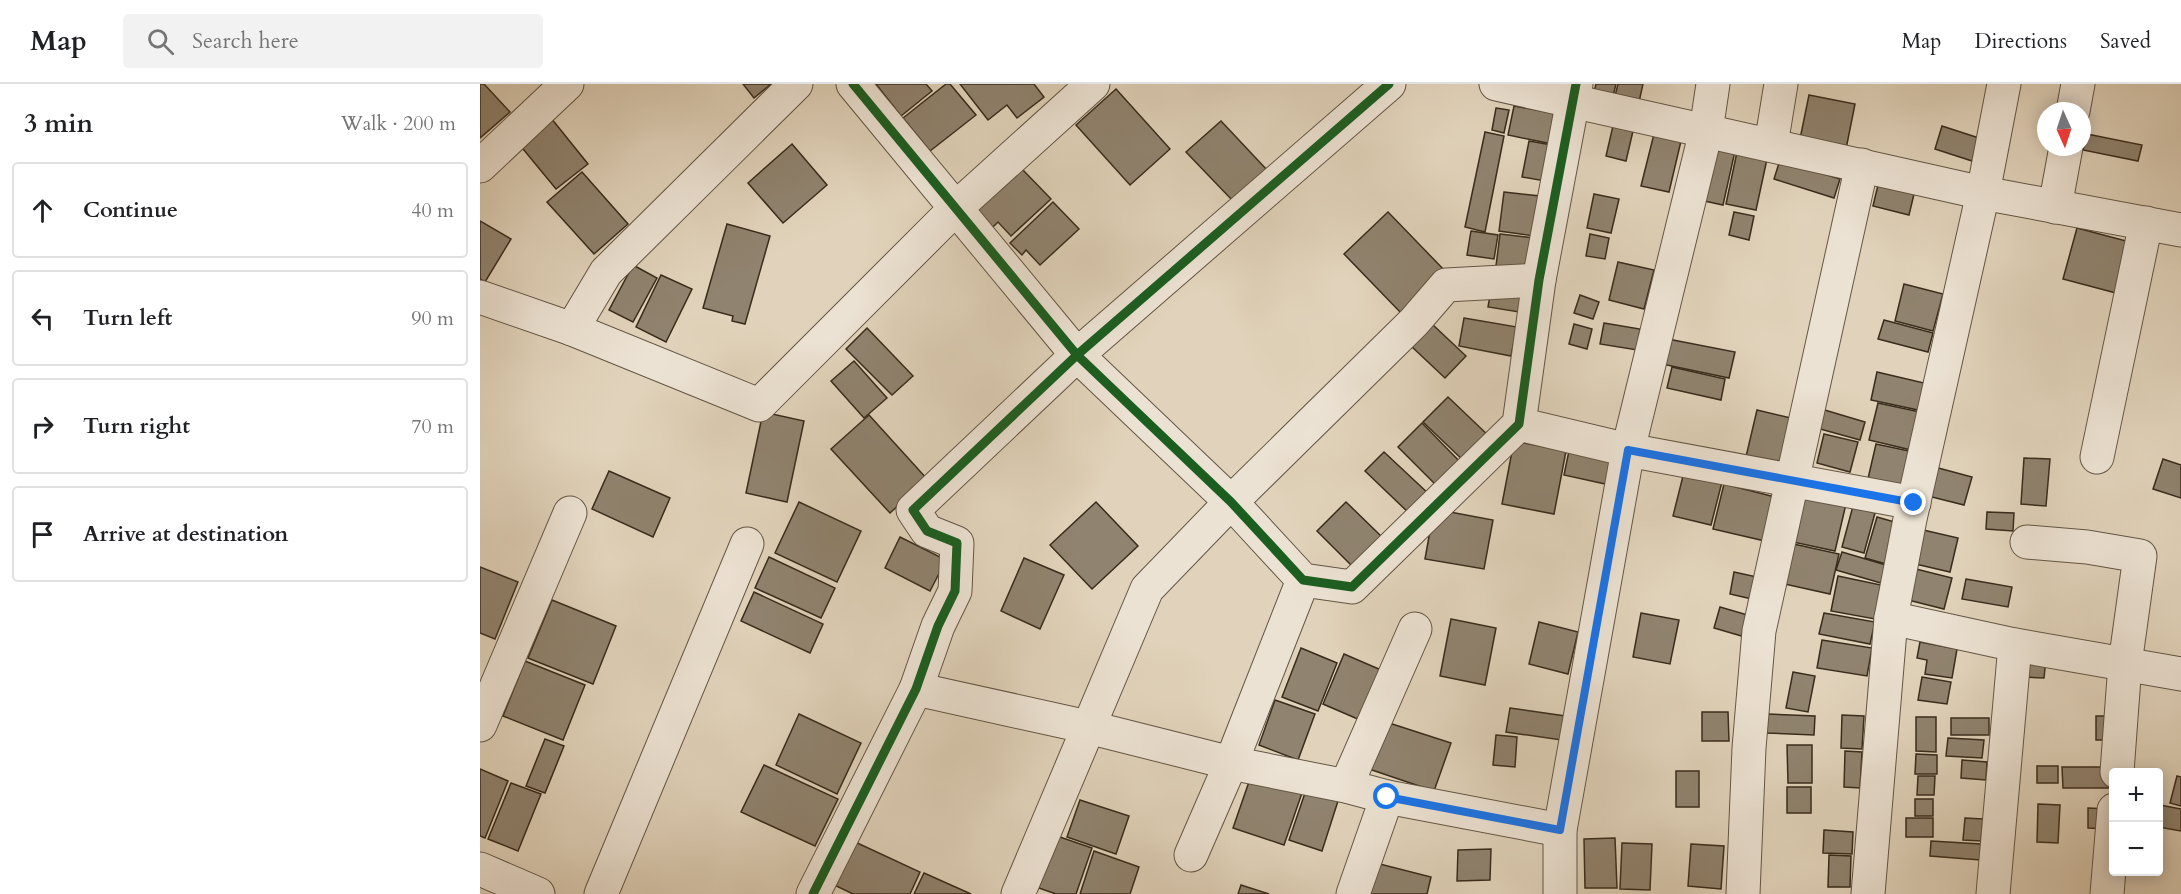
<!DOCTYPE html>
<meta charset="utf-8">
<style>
:root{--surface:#fff;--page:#f2f2f2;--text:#202124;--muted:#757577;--line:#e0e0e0}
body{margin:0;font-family:Cardo,serif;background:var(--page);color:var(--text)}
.controls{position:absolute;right:18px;bottom:18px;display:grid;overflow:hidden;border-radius:6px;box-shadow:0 3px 15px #0003}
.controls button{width:54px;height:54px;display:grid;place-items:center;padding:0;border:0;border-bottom:2px solid var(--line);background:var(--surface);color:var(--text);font:30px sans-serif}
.compass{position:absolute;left:1557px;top:18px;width:54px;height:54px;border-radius:50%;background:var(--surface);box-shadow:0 3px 15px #0003;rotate:177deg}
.stop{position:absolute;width:18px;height:18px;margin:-14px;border:4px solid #1a73e8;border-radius:50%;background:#fff}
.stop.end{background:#1a73e8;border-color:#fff;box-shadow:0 2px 6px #0008}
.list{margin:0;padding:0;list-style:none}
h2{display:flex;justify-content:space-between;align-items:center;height:78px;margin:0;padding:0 24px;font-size:26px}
h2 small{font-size:20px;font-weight:400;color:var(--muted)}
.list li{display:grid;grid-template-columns:39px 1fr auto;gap:18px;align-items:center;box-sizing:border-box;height:96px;margin:0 12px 12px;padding:0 12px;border:2px solid var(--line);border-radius:6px}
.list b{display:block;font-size:22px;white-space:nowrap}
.list em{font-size:20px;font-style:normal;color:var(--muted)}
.icon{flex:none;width:33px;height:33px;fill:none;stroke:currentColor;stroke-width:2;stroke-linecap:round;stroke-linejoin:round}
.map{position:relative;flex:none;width:1701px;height:810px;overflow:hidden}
header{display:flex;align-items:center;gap:36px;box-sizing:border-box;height:84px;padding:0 30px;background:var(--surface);border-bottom:2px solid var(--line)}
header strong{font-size:28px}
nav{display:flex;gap:33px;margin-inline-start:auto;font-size:21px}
.search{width:420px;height:54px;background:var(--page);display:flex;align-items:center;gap:15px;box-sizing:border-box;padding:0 21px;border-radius:6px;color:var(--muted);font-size:22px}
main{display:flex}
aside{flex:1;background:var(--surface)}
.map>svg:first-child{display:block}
</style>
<header>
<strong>Map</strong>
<div class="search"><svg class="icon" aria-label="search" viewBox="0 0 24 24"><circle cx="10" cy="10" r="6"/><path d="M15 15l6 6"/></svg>Search here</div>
<nav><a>Map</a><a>Directions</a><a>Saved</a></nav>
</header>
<main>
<aside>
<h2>3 min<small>Walk · 200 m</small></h2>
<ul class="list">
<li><svg class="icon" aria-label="ahead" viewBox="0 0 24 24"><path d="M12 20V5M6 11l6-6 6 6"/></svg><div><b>Continue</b></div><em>40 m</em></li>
<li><svg class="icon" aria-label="left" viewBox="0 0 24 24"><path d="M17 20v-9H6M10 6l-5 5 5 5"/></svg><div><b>Turn left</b></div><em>90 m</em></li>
<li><svg class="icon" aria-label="right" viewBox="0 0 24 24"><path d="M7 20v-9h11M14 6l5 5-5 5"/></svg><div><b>Turn right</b></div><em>70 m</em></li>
<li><svg class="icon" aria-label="arrive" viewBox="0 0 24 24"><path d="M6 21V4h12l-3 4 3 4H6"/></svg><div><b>Arrive at destination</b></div></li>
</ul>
</aside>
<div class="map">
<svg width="1701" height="810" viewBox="0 0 1701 810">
<rect width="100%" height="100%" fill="#e1d3bb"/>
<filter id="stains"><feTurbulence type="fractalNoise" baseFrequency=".00333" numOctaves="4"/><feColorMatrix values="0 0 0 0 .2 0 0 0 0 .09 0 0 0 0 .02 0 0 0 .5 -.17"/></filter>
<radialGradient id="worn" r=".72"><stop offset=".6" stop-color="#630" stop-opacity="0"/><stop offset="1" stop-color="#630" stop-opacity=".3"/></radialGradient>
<g fill="#90836f" stroke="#392c1c" stroke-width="1.5">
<polygon points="0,0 4,0 30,28 0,54"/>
<polygon points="263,0 291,0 274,14"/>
<polygon points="396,0 446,0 452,7 421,32"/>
<polygon points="466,0 470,0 496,31 450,67 423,34"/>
<polygon points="480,0 554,0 564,13 537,34 527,21 508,36"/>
<polygon points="1116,0 1136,0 1133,12 1114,8"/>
<polygon points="1138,0 1163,0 1159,18 1135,12"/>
<polygon points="636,5 690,65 650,101 596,41"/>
<polygon points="1329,11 1375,20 1366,65 1320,55"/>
<polygon points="1034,22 1078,30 1072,60 1028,51"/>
<polygon points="1016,24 1029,26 1024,49 1012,46"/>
<polygon points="71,34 108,80 76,105 39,60"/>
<polygon points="741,37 787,86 753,117 706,68"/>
<polygon points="1133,42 1153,47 1146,77 1126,72"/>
<polygon points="1462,42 1499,54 1492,77 1455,65"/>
<polygon points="1005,48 1024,52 1005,148 985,143"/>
<polygon points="1174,50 1201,57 1189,108 1161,102"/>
<polygon points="1607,50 1662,61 1658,77 1603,66"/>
<polygon points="1049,57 1072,61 1065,97 1042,93"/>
<polygon points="312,60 347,101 303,139 268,99"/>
<polygon points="1227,61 1255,67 1243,121 1215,115"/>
<polygon points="1257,68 1287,75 1276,126 1246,120"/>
<polygon points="1300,76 1360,95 1354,114 1294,95"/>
<polygon points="542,85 571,115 531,152 518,138 512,144 496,128"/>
<polygon points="102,88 148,140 114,170 67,118"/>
<polygon points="1398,101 1434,110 1429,131 1393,122"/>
<polygon points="1024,108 1060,112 1055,152 1019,147"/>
<polygon points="1114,110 1139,115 1131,149 1107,144"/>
<polygon points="573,118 599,145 560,181 546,166 542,171 530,159"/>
<polygon points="908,128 966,188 922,230 864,170"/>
<polygon points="1254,128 1274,132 1269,156 1249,151"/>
<polygon points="0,137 31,155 5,198 0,195"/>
<polygon points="247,140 290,152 265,240 252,237 253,232 223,224"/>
<polygon points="1597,144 1650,158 1636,209 1583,195"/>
<polygon points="991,147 1018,151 1014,175 987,171"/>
<polygon points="1020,150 1054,154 1050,186 1016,182"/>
<polygon points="1110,150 1129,154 1125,175 1106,172"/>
<polygon points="1138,178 1174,186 1164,225 1129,216"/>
<polygon points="153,181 177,194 153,238 129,226"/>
<polygon points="181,191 212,205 186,258 156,243"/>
<polygon points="1012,200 1043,205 1039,228 1008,223"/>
<polygon points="1424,200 1463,210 1453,247 1415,237"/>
<polygon points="1100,211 1119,218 1113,235 1094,229"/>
<polygon points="984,234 1037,243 1031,272 979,262"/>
<polygon points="1404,236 1453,249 1448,268 1398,255"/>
<polygon points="1124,239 1160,245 1157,266 1120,260"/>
<polygon points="952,240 986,272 965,294 931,262"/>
<polygon points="1094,240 1112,245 1107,265 1089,260"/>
<polygon points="387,244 433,292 412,311 366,265"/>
<polygon points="1188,255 1255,268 1249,294 1182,280"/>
<polygon points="374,277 407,314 384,334 351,297"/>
<polygon points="1192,283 1245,295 1241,316 1187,304"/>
<polygon points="1397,288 1444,299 1438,326 1391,316"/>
<polygon points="968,313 1011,354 987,380 943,338"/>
<polygon points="1398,319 1440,328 1431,366 1389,356"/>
<polygon points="1338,324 1385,338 1380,356 1333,343"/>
<polygon points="1277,326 1311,334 1298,385 1265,377"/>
<polygon points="283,328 324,337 307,418 266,409"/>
<polygon points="389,331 447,395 410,429 351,365"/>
<polygon points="942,339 984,382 960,405 918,363"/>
<polygon points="1344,350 1378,358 1370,388 1337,379"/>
<polygon points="1034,357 1086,367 1074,430 1022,420"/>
<polygon points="1396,360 1429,367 1420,407 1387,399"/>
<polygon points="1089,367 1135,377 1130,401 1084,391"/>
<polygon points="904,368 951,412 932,432 885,387"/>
<polygon points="1544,374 1570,375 1566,422 1541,420"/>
<polygon points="1683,375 1701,381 1701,414 1673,405"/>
<polygon points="1451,382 1492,393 1484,421 1444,411"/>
<polygon points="1205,384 1243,394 1231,441 1193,432"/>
<polygon points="129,387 190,414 173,453 112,425"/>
<polygon points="1244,400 1295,413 1285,457 1233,445"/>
<polygon points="1324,411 1366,420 1355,467 1313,458"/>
<polygon points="319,418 381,447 357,498 295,469"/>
<polygon points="616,418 658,462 612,505 570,461"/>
<polygon points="866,418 901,452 872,482 837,447"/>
<polygon points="1373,422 1395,429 1384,469 1362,463"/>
<polygon points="954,425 1013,436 1004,485 945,475"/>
<polygon points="1507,428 1534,429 1533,447 1506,445"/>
<polygon points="1397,433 1418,439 1406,480 1385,474"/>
<polygon points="1439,445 1478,454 1470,488 1431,479"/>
<polygon points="420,453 466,476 450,507 405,484"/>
<polygon points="1309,459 1359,470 1350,510 1300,499"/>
<polygon points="1362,468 1406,481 1401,499 1356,486"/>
<polygon points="289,473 355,504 341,534 275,504"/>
<polygon points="544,474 584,491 560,545 521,527"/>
<polygon points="0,483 38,498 15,555 0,549"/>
<polygon points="1432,484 1472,494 1464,525 1424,515"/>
<polygon points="1254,488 1277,493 1272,515 1250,510"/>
<polygon points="1358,492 1401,501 1395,535 1351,527"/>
<polygon points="1486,495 1532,503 1528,523 1482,515"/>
<polygon points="274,508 343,540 330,569 261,537"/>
<polygon points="72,516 136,542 113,600 48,574"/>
<polygon points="1240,523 1271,532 1265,553 1234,544"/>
<polygon points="1161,529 1199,536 1190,580 1153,573"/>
<polygon points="1344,529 1395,538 1390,560 1339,550"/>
<polygon points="971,535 1016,544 1005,601 960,592"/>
<polygon points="1059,538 1098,548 1088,590 1049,580"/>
<polygon points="1342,556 1392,564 1387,592 1337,584"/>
<polygon points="1440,558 1477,565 1472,594 1445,590 1447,576 1437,574"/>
<polygon points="821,564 857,579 838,627 802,613"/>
<polygon points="864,570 901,586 880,636 843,620"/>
<polygon points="1543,572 1566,574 1564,594 1541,593"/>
<polygon points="45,577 105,601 83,656 23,632"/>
<polygon points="1313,588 1335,592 1328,628 1306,624"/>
<polygon points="1442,593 1471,598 1467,620 1438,616"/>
<polygon points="795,616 835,630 818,676 779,661"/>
<polygon points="1030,624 1092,633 1088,657 1026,648"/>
<polygon points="1222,628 1248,628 1249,657 1222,657"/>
<polygon points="319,630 381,659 357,710 296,681"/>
<polygon points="1287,630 1335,632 1334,651 1286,649"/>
<polygon points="1362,631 1384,632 1382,665 1361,664"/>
<rect x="1616" y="632" width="20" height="24"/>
<polygon points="1436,633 1456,633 1456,668 1436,667"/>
<rect x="1471" y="634" width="38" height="17"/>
<polygon points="906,638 971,659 954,707 889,685"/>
<polygon points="1016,651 1037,653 1035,683 1013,681"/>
<polygon points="1468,654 1504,656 1502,674 1466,672"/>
<polygon points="65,655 84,662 65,709 46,702"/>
<polygon points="1307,661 1332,661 1332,699 1308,699"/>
<polygon points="1365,667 1382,668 1380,704 1364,703"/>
<polygon points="1436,670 1457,671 1457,690 1435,690"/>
<polygon points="1482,676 1507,678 1506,696 1481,694"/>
<polygon points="284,681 358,715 335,762 261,728"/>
<rect x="1557" y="682" width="21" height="17"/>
<polygon points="1582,683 1632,683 1633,704 1583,704"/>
<polygon points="0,685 28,697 5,754 0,752"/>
<rect x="1196" y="687" width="23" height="36"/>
<polygon points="771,692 822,709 804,761 753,744"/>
<polygon points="1438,692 1455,692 1454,711 1437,711"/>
<polygon points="1697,692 1701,693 1701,722 1690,719"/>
<polygon points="31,699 61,710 38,767 8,755"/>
<rect x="1307" y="703" width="24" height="26"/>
<polygon points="826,706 858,717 842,767 809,756"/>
<rect x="1435" y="715" width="18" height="17"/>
<polygon points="600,716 649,732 636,770 587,753"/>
<polygon points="1558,720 1580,721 1578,759 1557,758"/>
<polygon points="1680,721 1701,725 1701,747 1678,743"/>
<polygon points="1608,724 1628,725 1628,745 1608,744"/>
<rect x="1426" y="734" width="27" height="19"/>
<polygon points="1485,734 1503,735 1501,757 1483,756"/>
<polygon points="1344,746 1373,748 1372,770 1343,769"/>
<polygon points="574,751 612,764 596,810 576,810 556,803"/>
<polygon points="1135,754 1137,804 1105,804 1104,755"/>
<polygon points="373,757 440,788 430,810 373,810 352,800"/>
<polygon points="1451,757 1501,760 1500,776 1450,772"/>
<polygon points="1142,759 1172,760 1170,806 1140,805"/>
<polygon points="1211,760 1244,762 1241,805 1208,802"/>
<polygon points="1011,765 1010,796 977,797 978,766"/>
<polygon points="614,767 659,783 650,810 600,810"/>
<polygon points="1349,771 1371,772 1370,803 1348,803"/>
<polygon points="892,778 951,793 947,810 883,810"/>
<polygon points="444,789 491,810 434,810"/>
<polygon points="761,801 789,810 758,810"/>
</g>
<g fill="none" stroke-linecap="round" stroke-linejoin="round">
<defs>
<g id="minor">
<polyline points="373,0 597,271 751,418 823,496 872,503 1039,340 1059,196 1096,0"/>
<polyline points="1016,0 1503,109 1701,146"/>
<polyline points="1593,27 1598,0"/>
<polyline points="1291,61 1301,0"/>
<polyline points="0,82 87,0"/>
<polyline points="1575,123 1586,63"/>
<polyline points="0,213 92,245 279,321 477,123 613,0"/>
<polyline points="92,245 126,188 316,0"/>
<polyline points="1039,340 1148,366 1434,419"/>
<polyline points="1617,373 1666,139"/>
<polyline points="1547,458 1607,463 1660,472 1645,580 1637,688"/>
<polyline points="1411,534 1535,561 1701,590"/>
<polyline points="436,605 608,643 751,679 866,702 907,713 1080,746"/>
<polyline points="0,641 90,429"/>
<polyline points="866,702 935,545"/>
<polyline points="711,771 751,679 823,496"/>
<polyline points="0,785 58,810"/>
<polyline points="121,810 267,460"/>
<polyline points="333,810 436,605 458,542 475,507 477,459 447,447 433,426 597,271 909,0"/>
<polyline points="538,810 667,505 751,418 934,238 966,201 1059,196"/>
<polyline points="873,810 907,713"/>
<polyline points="1080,810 1080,746 1148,366 1226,47 1233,0"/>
<polyline points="1263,810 1269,664 1279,547 1382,81"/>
<polyline points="1388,810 1411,534 1430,435 1503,109 1524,0"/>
<polyline points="1513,810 1535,561"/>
<polyline points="1627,810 1634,726"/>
</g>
</defs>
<use href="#minor" stroke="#635644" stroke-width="35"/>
<use href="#minor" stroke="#ece2d3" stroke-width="33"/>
<defs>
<g id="cycleway">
<polyline points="373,0 597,271 751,418 823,496 872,503 1039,340 1059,196 1096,0"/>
<polyline points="333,810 436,605 458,542 475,507 477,459 447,447 433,426 597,271 909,0"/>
</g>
</defs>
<use href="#cycleway" stroke="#ece2d3" stroke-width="13"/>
<use href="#cycleway" stroke="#1b5e20" stroke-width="9"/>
</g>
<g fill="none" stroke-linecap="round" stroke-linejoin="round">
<polyline stroke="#1a73e8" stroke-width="8" points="907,713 1080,746 1148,366 1434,419"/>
</g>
<rect width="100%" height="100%" filter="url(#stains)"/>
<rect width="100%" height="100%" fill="url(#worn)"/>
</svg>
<div class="controls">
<button>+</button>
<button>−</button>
</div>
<svg class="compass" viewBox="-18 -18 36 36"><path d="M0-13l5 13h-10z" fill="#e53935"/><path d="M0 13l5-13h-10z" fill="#757577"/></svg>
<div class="stop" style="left:907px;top:713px"></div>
<div class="stop end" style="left:1434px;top:419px"></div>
</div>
</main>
